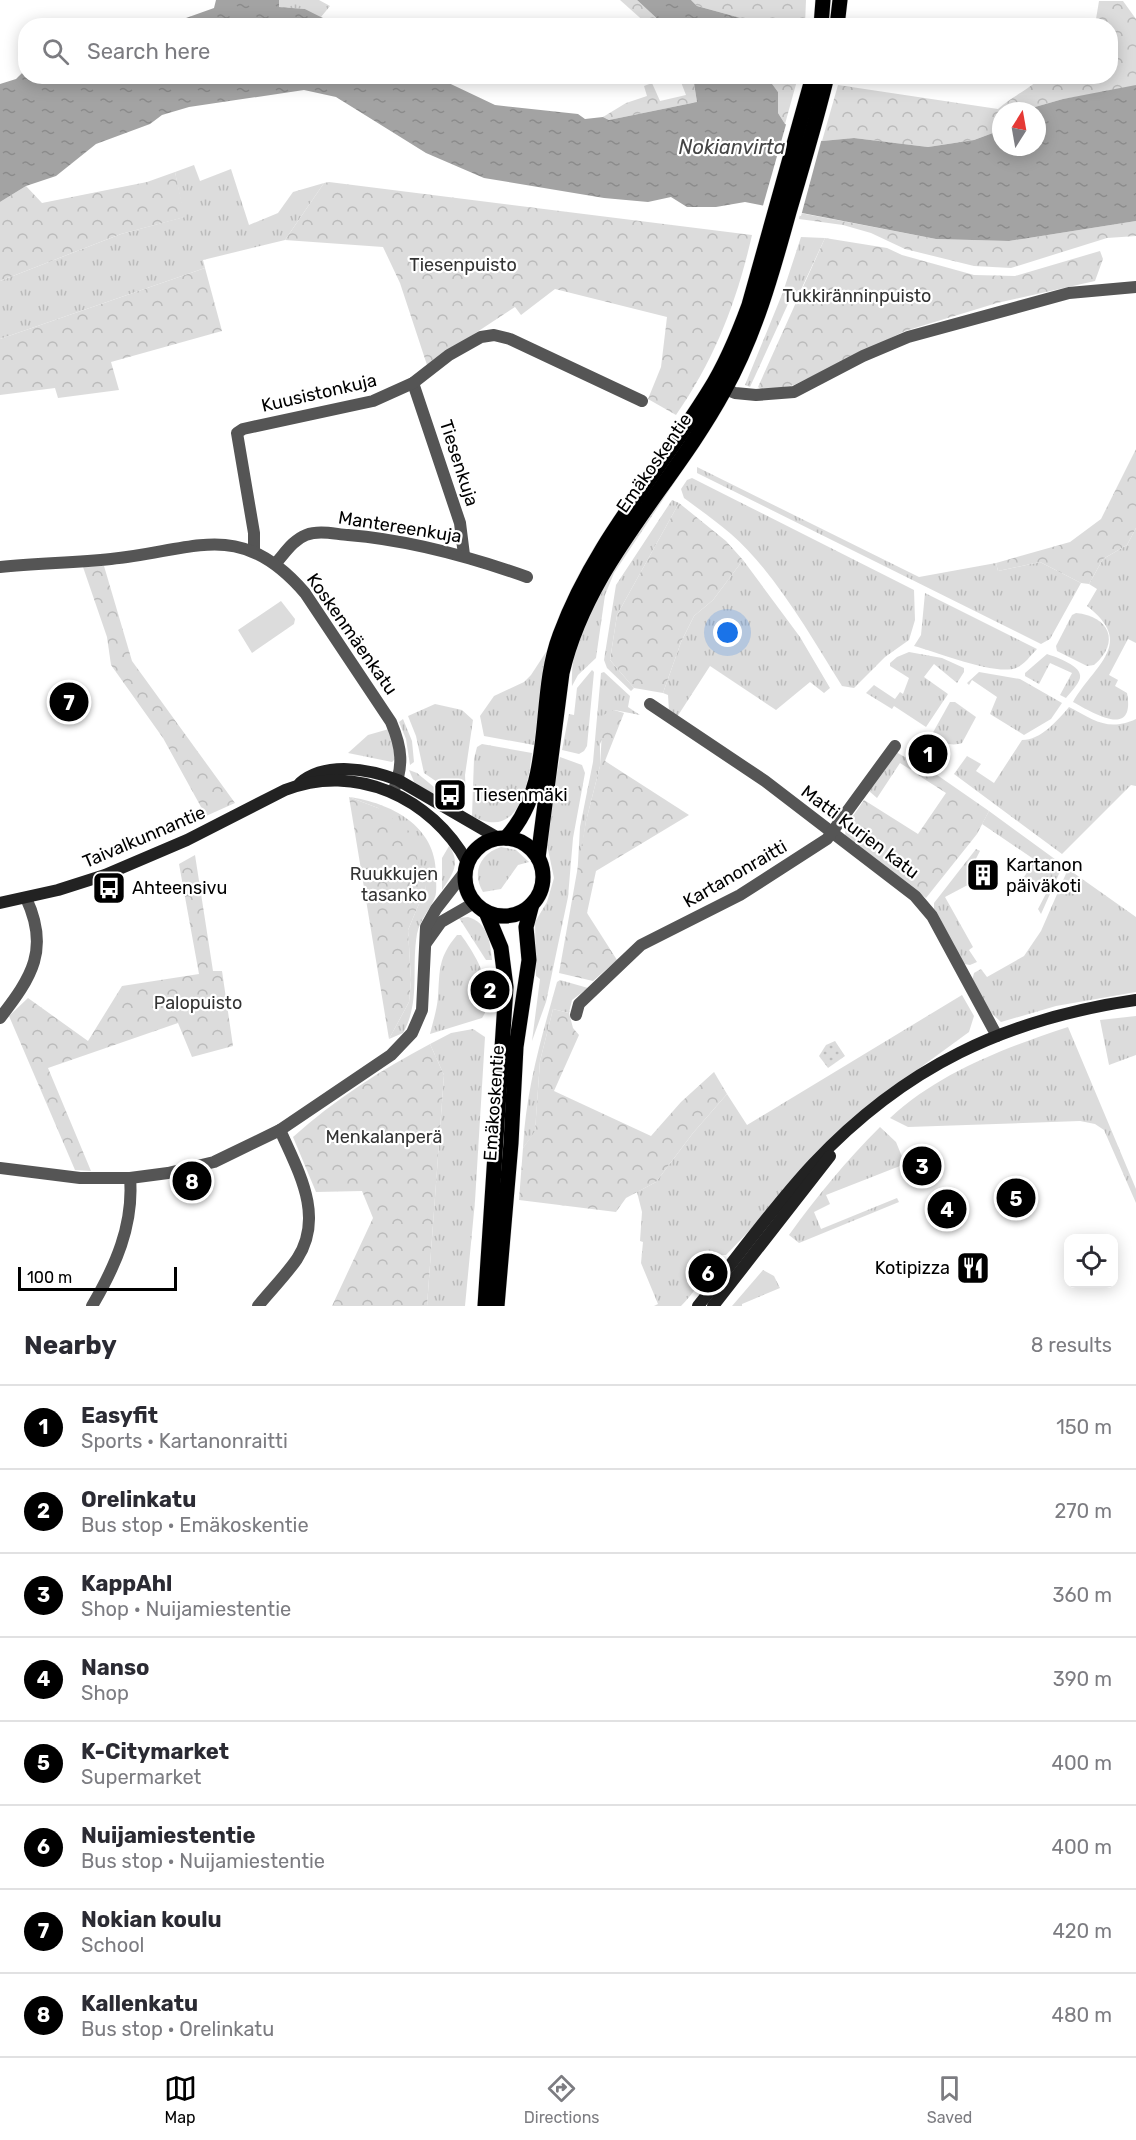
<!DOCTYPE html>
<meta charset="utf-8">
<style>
:root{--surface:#fff;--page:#f7f7f7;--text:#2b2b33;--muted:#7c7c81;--line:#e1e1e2;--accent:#000}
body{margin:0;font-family:Rubik,sans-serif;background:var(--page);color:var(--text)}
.controls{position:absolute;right:18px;bottom:18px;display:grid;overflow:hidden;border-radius:12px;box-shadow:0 3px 15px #0003}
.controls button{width:54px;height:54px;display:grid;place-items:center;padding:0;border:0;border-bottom:2px solid var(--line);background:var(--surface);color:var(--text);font:30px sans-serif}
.compass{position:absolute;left:992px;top:102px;width:54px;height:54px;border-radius:50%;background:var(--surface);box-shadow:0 3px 15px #0003;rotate:11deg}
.scale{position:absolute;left:18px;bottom:15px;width:159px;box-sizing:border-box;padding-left:6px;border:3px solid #000;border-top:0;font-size:16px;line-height:21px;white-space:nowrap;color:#000;-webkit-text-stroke:4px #fff;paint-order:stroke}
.you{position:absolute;left:728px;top:633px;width:21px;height:21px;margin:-15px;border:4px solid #fff;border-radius:50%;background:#1a73e8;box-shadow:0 0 0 9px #1a73e833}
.badge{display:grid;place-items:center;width:39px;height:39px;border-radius:50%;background:var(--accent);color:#fff;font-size:20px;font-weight:700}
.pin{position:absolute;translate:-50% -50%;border:3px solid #fff;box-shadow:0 2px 6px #0006}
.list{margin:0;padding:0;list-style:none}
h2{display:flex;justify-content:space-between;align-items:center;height:78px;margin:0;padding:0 24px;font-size:26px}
h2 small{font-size:20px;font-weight:400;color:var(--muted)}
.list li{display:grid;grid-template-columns:39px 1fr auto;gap:18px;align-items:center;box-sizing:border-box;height:84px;padding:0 24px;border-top:2px solid var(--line)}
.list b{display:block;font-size:22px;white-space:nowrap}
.list p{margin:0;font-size:20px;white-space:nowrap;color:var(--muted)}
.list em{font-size:20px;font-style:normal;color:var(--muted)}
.icon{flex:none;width:33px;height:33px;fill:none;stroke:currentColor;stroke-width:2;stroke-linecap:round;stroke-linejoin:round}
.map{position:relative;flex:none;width:1136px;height:1306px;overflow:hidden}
.search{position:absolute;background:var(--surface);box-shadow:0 3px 15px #0003;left:18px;right:18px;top:18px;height:66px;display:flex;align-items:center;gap:15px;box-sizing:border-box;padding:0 21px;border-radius:24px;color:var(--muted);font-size:22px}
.sheet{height:750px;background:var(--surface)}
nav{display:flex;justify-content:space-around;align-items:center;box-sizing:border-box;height:84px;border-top:2px solid var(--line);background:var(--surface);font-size:16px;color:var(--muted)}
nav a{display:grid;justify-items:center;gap:3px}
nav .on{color:var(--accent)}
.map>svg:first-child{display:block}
</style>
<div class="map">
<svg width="1136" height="1306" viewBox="0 0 1136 1306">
<defs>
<pattern id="grass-tufts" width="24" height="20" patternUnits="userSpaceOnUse" patternTransform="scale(1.5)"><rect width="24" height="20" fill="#dcdcdc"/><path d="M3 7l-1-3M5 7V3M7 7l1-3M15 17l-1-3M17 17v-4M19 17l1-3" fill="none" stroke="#bbb"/></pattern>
<pattern id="forest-crowns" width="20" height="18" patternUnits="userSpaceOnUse" patternTransform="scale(1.5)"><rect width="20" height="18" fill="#dcdcdc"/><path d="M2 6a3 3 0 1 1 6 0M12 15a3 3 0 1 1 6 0" fill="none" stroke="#bbb"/></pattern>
<pattern id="park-dots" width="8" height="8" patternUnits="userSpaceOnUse" patternTransform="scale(1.5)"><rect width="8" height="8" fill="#dcdcdc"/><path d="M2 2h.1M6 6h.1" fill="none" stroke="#bbb" stroke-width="1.8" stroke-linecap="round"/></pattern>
<pattern id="water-ripples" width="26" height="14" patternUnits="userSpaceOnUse" patternTransform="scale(1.5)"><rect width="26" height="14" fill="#a3a3a3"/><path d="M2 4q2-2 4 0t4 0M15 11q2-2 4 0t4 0" fill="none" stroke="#8b8b8b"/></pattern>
</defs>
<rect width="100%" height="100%" fill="#fff"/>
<g fill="url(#grass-tufts)">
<polygon points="279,0 319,0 330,6 321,17 305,9 278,7"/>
<polygon points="194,165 200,181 231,169 249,225 278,213 293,192 324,183 285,240 203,260 205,268 0,339 0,281 121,234 184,217 175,172"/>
<polygon points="801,237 825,238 799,294 793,293 750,387 745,385 783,292"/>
<polygon points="697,467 919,577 996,563 998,571 1040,562 1081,583 1050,639 1041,644 697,473"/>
<path d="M 676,472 L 676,480 L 614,573 L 605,595 L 596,658 L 578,675 L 572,686 C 568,611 637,531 676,472 Z"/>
<path d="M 692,478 L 914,590 L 915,620 L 909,640 L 885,657 L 854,688 L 842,686 C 812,638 774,571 731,534 C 716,521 700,510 684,498 L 681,489 L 687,480 Z"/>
<polygon points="672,500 679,503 617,615 610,660 634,688 631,691 607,668 604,660 616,585"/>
<path d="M 1136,528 L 1136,643 L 1128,639 L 1109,675 L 1118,680 L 1115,686 L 1127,693 C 1136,741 1090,711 1073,702 C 1095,664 1136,644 1087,606 L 1097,589 L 1089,584 L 1103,559 L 1127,545 Z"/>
<polygon points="743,560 800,637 830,688 824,693 810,682 776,710 710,666 677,717 669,711 668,695 663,693 681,642 694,616 713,600"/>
<path d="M 925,593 L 1037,649 C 1031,655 1024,665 1016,668 C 997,676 936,652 914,646 L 921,635 Z"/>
<path d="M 1076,613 C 1109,616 1121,642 1094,665 L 1087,666 L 1057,651 L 1056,646 L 1072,615 Z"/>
<polygon points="546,652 534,745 484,736 480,716 494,696 524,682 531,675"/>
<polygon points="909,652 942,658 964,668 964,672 957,683 934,664 924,677 948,694 926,727 894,706 892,709 866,693 874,685 895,699 900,692 903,694 909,678 890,666 890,663 897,657"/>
<path d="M 1047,654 C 1056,657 1083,666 1080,678 C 1078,685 1070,693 1066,698 L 1060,695 L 1072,673 L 1050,663 L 1039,684 L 1025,676 L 1025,673 Z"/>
<polygon points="592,670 594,672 587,746 584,751 579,754 562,750 569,714 574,715 577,688"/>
<polygon points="604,672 630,696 628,707 640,715 614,710 600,744 600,766 586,821 577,880 580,827 593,762 601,673"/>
<polygon points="979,672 1020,679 1062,703 1051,719 1024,735 990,714 997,697 972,680 969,685 967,683"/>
<path d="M 950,702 L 955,702 L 976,717 L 962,743 C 951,747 940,742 931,736 Z"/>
<polygon points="435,704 462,710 473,720 465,775 466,798 462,799 424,773 416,736 408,716"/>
<path d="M 1069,707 C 1094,720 1108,732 1136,719 L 1136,786 L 1131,785 L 1062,854 L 954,774 L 967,756 L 981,764 L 976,771 L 994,783 L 1022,740 C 1041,740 1057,721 1069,707 Z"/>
<polygon points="403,719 412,741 414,762 410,765 406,739 399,722"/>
<polygon points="389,729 393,737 395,759 392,762 348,753 368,735"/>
<path d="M 482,744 L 532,753 C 528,786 519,841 472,816 L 474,759 L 477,747 Z"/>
<polygon points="896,752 912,761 913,767 911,770 900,763 877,798 869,791"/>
<polygon points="560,757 582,765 585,773 573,838 568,897 546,1002 532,1041 540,979 536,976 535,922 547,902 554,878 546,840 547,824"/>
<polygon points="409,770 417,773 440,792 438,796 415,784"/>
<path d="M 349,797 C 391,803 437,826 436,875 C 436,881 437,892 435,897 C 430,910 420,919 417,934 C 411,969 421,1001 403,1033 L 389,1039 L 409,1002 L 411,980 L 408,930 L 426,887 L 378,808 Z"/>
<polygon points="989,811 1063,865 1041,914 1038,909 1052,882 1042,877 1038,884 1024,877 1035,860 982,824"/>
<path d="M 449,846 C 461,863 453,874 442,890 L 442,858 Z"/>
<path d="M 501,847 L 516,850 L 529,862 L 518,865 L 501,889 L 483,892 C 471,872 481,853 501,847 Z"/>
<polygon points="976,849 980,851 968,874 979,879 945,897 973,947 969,950 977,962 970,965 964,964 934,910 934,903"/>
<polygon points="1068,869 1136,917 1136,992 1056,1006 1001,1022 990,1012 972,981 974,973 981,969 987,977 1024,956 1041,931"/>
<path d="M 468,917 C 488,923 490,941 492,960 L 486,960 L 459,918 Z"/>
<path d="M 457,935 L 461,935 C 476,955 499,994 482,1018 L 430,1034 C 433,1022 437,1009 438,997 C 440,969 438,958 457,935 Z"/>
<path d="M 560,980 L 588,988 L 572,1000 L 569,1013 L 553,1009 L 540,1061 L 535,1132 L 523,1148 C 526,1089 541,1039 557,982 Z"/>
<path d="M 962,995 L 974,1016 L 969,1032 L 869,1105 L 726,1255 L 722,1255 C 707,1271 697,1290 681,1306 L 654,1306 L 658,1304 L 641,1263 L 643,1242 L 640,1241 L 642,1212 L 637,1192 L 656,1182 L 693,1133 L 727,1094 L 747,1125 Z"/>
<polygon points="1136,1016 1136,1055 1109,1065 1100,1020"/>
<path d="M 1068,1027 L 1136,1189 L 1136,1203 L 1104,1130 L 1095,1124 L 1080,1121 L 908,1127 L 890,1118 C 940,1072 1005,1048 1068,1027 Z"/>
<polygon points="473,1029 485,1037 475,1201 465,1306 427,1306 444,1075 430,1044 451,1033"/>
<path d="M 880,1127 L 896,1142 L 905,1164 L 826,1195 L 830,1204 L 814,1212 L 821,1229 L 897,1198 L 899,1202 L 799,1243 L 789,1235 C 817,1196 846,1161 880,1127 Z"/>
<polygon points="763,1270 774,1276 780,1288 742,1304 742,1306 732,1306"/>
</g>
<g fill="url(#forest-crowns)">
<polygon points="620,0 637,0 664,25 648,25"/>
<polygon points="691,0 806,0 805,25 751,25 748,20 697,6"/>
<path d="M 1099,1 L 1123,1 L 1136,19 L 1136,85 L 1131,88 L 1063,99 L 1035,107 L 1033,111 L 1001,111 L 1001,130 L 974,140 L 928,147 L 854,138 L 822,141 L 838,85 L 998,109 C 1012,96 1029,90 1041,77 L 1110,76 L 1110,26 L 1095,25 Z"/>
<polygon points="679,77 693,77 697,102 609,120 603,117 626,103 647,96 644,86 652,83 660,101 686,95"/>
<polygon points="767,77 798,77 785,124 778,113 778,92"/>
<polygon points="175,172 185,217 121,234 0,281 0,202 26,186 42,203 147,182"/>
<path d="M 329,182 L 752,235 C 737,301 715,359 676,415 L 648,399 L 661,367 L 667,317 L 555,289 L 521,315 L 515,307 L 427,365 L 400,283 L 383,247 L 285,240 L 324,183 Z"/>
<polygon points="800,213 936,239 1009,241 1136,221 1136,236 1107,238 1011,268 974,266 905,249 871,233 843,225 799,219"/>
<polygon points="825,238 887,248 902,255 974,275 1015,276 1100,251 1103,259 1095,281 997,303 905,331 794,385 764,391 758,387"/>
<polygon points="205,268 222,331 111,362 119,390 58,398 55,388 0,395 0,339"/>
<polygon points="1136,449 1136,528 1127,545 1103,559 1089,584 1081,583 1040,562 998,571 996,563 1070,542 1101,519"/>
<polygon points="679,503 726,541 743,560 713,600 694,616 681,642 663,693 634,688 610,660 617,615"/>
<polygon points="104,566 132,661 235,803 206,816 163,738 111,665 107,637 83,567"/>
<polygon points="614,710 624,713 605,761 689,815 596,871 587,913 617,960 593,981 559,973 586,821 600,766 603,715"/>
<polygon points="927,768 989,811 977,834 926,898 845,837 846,826 864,800 918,834 946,793 918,775 922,769"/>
<polygon points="349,797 378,808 409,831 426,887 408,930 411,980 409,1002 389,1039"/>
<polygon points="195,855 213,971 222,971 233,1046 192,1057 178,1023 48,1068 91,1171 75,1170 9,1016 28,998 88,1041 122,986 199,974 179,864"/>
<polygon points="553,1009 569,1013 573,1028 579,1035 554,1091 651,1136 681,1102 714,1072 727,1094 693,1133 656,1182 626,1198 616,1212 519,1200 523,1148 535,1131 540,1061"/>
<path d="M 430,1044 L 444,1075 L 427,1306 L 332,1306 L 373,1218 L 362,1191 L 316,1192 L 293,1137 C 334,1100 381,1070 430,1044 Z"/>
</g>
<polygon fill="url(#park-dots)" points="835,1041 845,1056 828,1068 819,1056 826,1045"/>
<polygon fill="#dcdcdc" points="281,601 295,619 294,624 252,653 238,630"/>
<g fill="url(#water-ripples)">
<polygon points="216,0 279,0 279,7 305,9 337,25 178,25 186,18 214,8"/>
<polygon points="637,0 691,0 697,6 748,20 751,25 664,25"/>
<polygon points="25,70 26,76 436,77 495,105 578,114 585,119 603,117 609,120 697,102 693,77 767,77 778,92 778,113 785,124 822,141 854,138 928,147 974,140 1001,130 1001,147 1037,147 1037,111 1033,111 1035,107 1063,99 1136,85 1136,221 1009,241 936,239 745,202 716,207 687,207 671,197 648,202 604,198 484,178 426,153 336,97 304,90 189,107 162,115 150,124 96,144 56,176 26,186 0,202 0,84 16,79"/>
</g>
<polygon fill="#fff" points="787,121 822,138 801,216 762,209"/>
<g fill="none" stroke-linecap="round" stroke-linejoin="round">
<defs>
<g id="primary">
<polyline points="821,26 823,0"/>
<polyline points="837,26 840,0"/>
<circle cx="504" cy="877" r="39"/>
<path d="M 506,838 C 557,782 535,701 560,635 C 593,544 659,472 709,391 C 726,364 738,335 749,305 L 813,76"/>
<path d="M 538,858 L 562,673 C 588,563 672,487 724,391 C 755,335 772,274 789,212 C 802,167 816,122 827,76"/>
<polyline points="485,1306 506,987 501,948 486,912"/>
<polyline points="497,1306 511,1143 516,1047 529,960 526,927 532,904"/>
</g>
</defs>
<use href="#primary" stroke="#dbdbdb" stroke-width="16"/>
<g stroke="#555" stroke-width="12">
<polyline points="413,383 460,523 464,555"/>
<polyline points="725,389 735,393 756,395 794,392 863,356 908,337 1069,293 1136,287"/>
<polyline points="254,551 254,533 237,433 243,429 373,401 413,383 449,355 481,337 494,335 510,339 642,401"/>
<path d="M 276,563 C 285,553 293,540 306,535 C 319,530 334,534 348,535 C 410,540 468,556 527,577"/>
<path d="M 0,567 C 37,563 74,563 111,559 C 194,551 240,517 305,593 L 391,722 C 402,748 404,766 393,792"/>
<polyline points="650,704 765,781 915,896 932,916 997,1036"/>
<polyline points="576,1015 579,1004 641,945 740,895 827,839 895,746"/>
<path d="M 0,1018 C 32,977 50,949 26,898"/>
<path d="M 92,1306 C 115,1267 134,1225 130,1178"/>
<path d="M 258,1306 C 271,1290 286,1275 297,1259 C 325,1216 298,1171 280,1130"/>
</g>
<g stroke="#555" stroke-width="12">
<polyline points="426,943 441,922 474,903"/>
<polyline points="0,1168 80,1178 130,1178 168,1173 214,1162 280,1130 391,1055 412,1033 422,1010 426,927 436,909 464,873"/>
</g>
<g stroke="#222" stroke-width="12">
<path d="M 300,783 C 326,761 369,769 398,780 L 498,838"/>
<path d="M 0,903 L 58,890 L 105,875 L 187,840 L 285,790 C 355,762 432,798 467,862"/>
<path d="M 698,1306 C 736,1259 772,1208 813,1164 C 904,1067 1005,1019 1136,1000"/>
<polyline points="713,1306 830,1156"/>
</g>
<use href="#primary" stroke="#000" stroke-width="15"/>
</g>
<defs>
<symbol id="bus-square" viewBox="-11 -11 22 22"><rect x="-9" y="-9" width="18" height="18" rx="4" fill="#000" stroke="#fff"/><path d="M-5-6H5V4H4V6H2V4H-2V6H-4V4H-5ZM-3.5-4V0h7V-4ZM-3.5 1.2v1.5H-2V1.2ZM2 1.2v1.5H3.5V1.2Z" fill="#fff"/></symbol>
<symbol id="building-square" viewBox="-11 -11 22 22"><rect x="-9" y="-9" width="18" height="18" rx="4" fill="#000" stroke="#fff"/><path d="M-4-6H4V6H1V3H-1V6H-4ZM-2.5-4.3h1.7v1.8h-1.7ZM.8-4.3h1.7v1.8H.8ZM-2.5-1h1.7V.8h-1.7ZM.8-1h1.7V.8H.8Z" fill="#fff"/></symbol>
<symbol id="restaurant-square" viewBox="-11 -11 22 22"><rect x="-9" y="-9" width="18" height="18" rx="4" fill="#000" stroke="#fff"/><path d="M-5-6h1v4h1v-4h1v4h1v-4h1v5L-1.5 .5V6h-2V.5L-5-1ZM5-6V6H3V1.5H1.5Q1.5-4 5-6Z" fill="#fff"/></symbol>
</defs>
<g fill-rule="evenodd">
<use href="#bus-square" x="431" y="776" width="38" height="38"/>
<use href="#building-square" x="964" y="856" width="38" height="38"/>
<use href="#bus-square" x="90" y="869" width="38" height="38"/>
<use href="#restaurant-square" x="954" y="1249" width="38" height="38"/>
</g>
<g text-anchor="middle" stroke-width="4.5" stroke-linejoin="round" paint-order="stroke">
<g font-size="18" fill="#333" stroke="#fff">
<text x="463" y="271">Tiesenpuisto</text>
<text x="857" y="302">Tukkiränninpuisto</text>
<text x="394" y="880">Ruukkujen<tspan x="394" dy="21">tasanko</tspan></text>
<text x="198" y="1009">Palopuisto</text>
<text x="384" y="1143">Menkalanperä</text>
</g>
<g font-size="18" fill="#000" stroke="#fff">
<text transform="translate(319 393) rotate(-13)" y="6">Kuusistonkuja</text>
<text transform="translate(459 463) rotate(72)" y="6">Tiesenkuja</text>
<text transform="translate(654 463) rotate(-55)" y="6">Emäkoskentie</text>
<text transform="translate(400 527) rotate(9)" y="6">Mantereenkuja</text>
<text transform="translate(352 634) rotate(55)" y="6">Koskenmäenkatu</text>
<text transform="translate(860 832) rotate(37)" y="6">Matti Kurjen katu</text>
<text transform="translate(144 837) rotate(-23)" y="6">Taivalkunnantie</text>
<text transform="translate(735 874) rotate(-30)" y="6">Kartanonraitti</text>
<text transform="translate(494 1103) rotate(-86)" y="6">Emäkoskentie</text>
</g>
<g font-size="18" fill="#000" stroke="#fff" text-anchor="start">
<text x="473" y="801">Tiesenmäki</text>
<text x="1006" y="871">Kartanon<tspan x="1006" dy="21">päiväkoti</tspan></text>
<text x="132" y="894">Ahteensivu</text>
<text x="950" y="1274" text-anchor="end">Kotipizza</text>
</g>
<g font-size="20" font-style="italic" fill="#444" stroke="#fff">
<text x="732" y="154">Nokianvirta</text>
</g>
</g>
</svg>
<div class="controls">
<button><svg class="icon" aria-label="locate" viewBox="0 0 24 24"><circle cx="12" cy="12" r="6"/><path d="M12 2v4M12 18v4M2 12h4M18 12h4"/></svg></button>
</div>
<svg class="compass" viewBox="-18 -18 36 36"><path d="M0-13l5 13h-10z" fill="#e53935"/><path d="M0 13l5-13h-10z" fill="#7c7c81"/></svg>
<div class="scale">100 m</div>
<div class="you"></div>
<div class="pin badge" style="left:928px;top:754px">1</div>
<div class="pin badge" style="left:490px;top:990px">2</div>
<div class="pin badge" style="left:922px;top:1166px">3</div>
<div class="pin badge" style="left:947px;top:1209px">4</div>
<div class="pin badge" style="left:1016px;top:1198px">5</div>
<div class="pin badge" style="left:708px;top:1273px">6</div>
<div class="pin badge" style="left:69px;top:702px">7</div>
<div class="pin badge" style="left:192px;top:1181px">8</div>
<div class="search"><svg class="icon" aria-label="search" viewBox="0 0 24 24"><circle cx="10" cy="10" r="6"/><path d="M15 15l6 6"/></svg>Search here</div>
</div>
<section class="sheet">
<h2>Nearby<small>8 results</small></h2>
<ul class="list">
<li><span class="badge">1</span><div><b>Easyfit</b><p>Sports · Kartanonraitti</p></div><em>150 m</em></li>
<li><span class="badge">2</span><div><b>Orelinkatu</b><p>Bus stop · Emäkoskentie</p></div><em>270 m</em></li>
<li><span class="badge">3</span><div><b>KappAhl</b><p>Shop · Nuijamiestentie</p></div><em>360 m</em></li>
<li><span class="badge">4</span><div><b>Nanso</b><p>Shop</p></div><em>390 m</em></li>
<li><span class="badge">5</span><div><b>K-Citymarket</b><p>Supermarket</p></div><em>400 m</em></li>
<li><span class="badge">6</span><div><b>Nuijamiestentie</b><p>Bus stop · Nuijamiestentie</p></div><em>400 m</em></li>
<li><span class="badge">7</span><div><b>Nokian koulu</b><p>School</p></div><em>420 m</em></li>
<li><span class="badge">8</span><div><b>Kallenkatu</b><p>Bus stop · Orelinkatu</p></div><em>480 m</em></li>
</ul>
</section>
<nav>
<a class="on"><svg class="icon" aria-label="map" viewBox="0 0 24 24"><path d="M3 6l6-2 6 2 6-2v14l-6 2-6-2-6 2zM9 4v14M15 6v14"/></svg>Map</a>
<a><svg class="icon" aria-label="directions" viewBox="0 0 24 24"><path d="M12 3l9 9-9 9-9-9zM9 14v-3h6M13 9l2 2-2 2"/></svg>Directions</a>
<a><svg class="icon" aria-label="saved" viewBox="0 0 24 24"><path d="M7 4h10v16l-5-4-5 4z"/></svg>Saved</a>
</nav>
